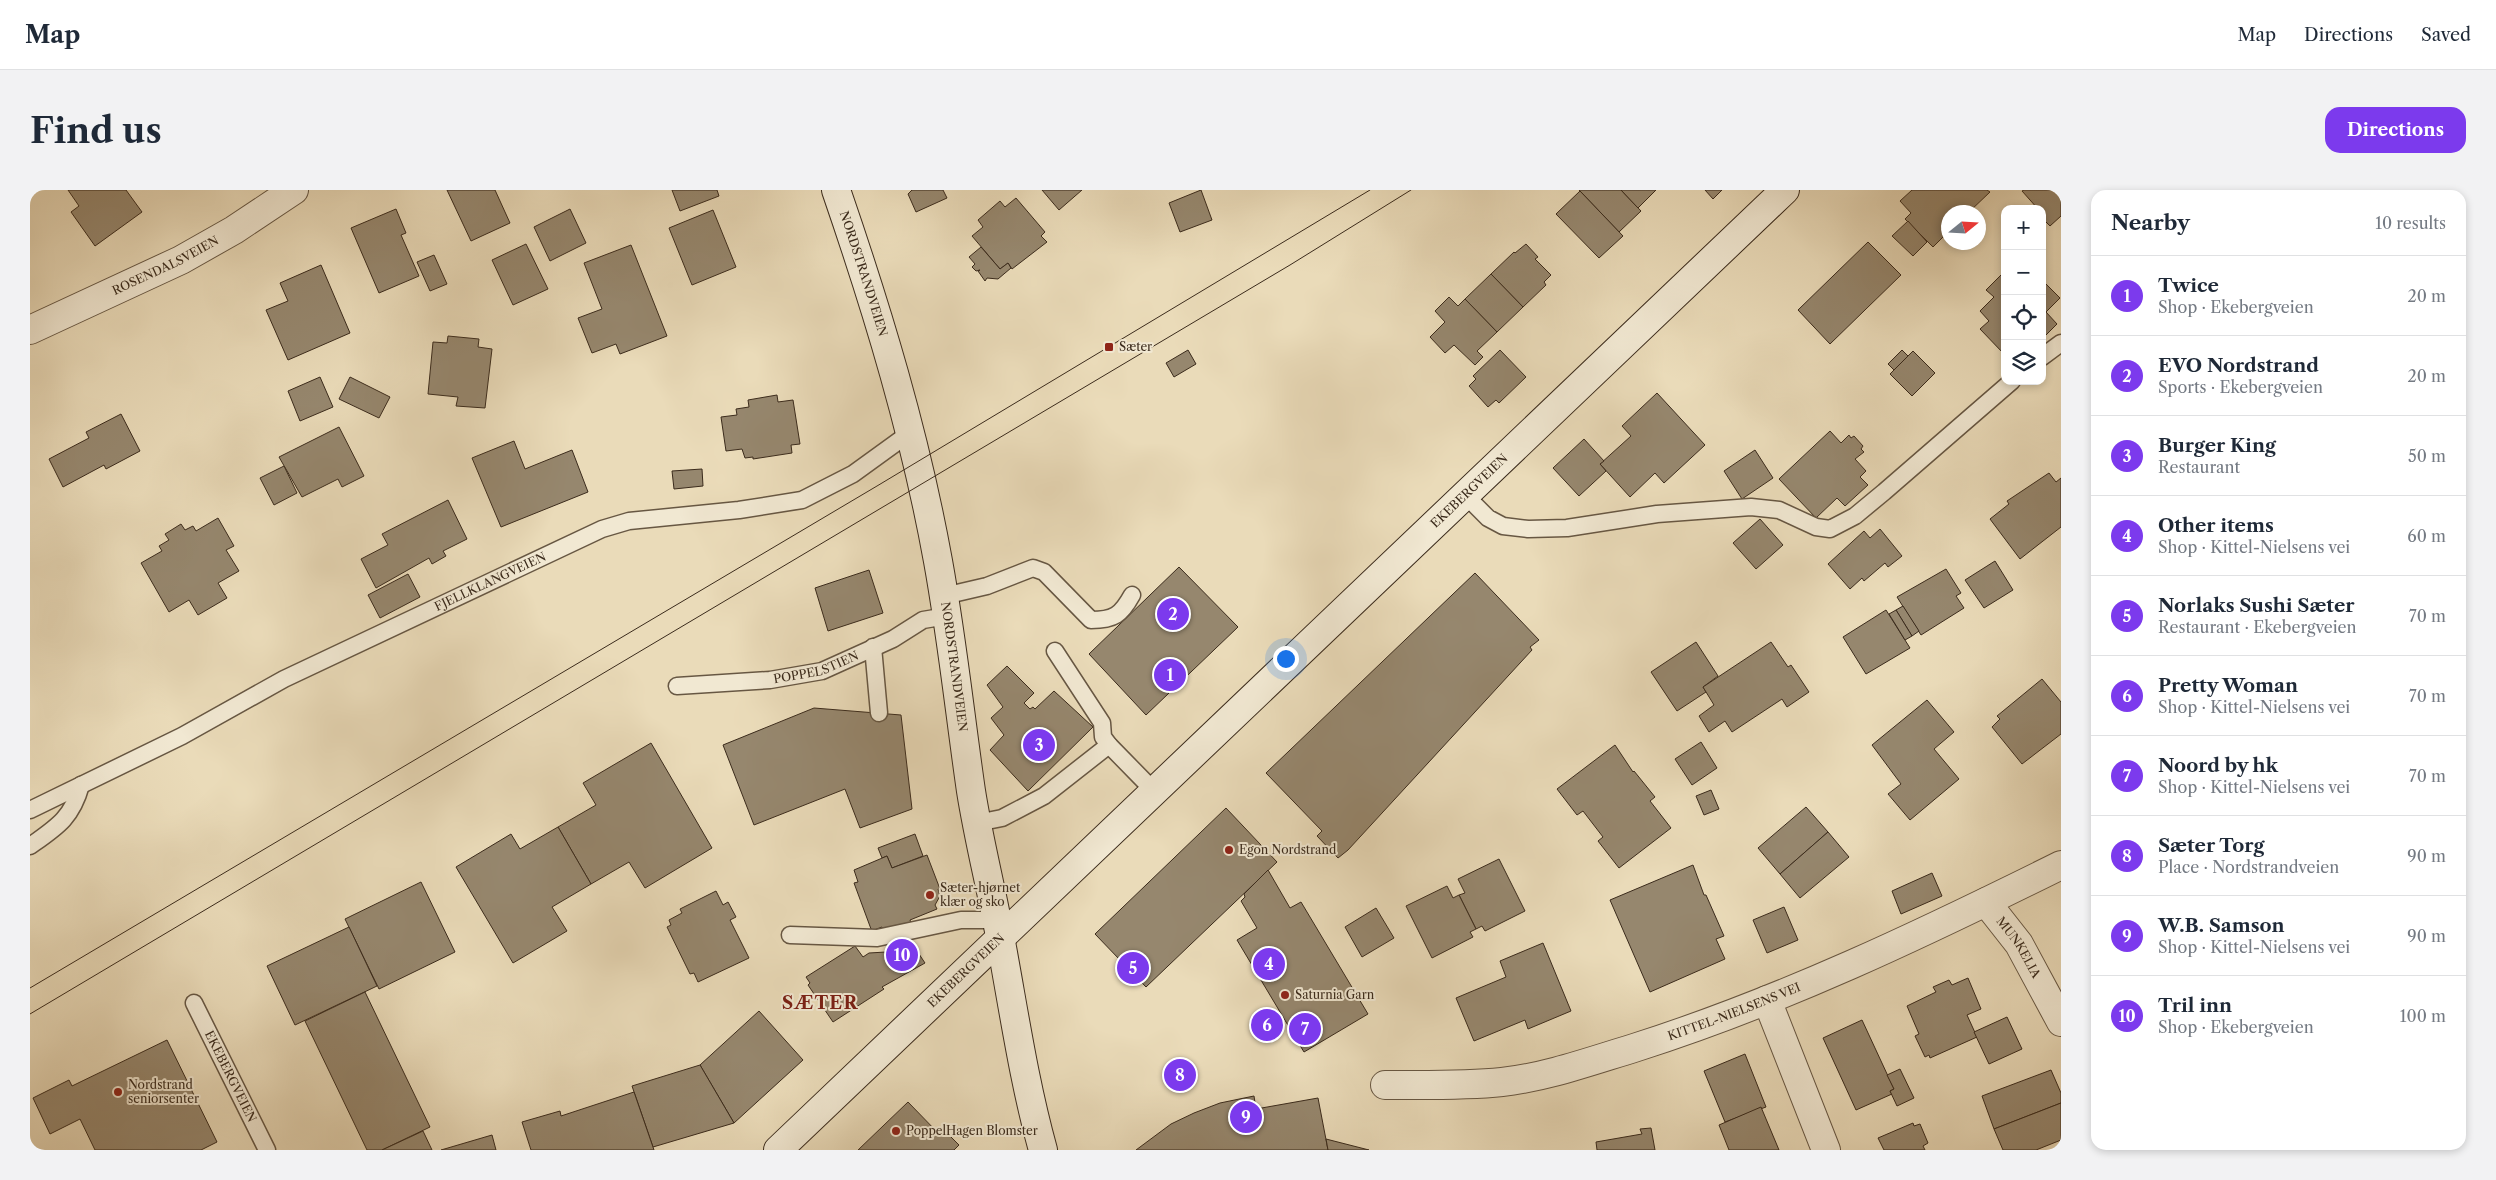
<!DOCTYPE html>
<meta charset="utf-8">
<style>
:root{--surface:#fff;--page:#f2f2f3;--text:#1f2937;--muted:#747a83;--line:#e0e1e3;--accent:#7c3aed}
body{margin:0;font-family:"Libre Caslon Text",serif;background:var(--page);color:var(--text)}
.controls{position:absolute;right:15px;top:15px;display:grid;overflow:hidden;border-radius:10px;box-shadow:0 2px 8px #0003}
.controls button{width:45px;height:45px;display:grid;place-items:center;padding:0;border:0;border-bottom:1px solid var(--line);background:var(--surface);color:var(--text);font:25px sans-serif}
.compass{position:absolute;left:1911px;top:15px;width:45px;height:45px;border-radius:50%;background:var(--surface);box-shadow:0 2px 8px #0003;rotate:72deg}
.you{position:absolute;left:1255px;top:468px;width:18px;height:18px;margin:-12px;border:4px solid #fff;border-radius:50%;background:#1a73e8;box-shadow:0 0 0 8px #1a73e833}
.badge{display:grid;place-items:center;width:32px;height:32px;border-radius:50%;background:var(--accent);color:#fff;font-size:16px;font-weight:700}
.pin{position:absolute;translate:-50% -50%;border:2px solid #fff;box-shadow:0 1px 5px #0006}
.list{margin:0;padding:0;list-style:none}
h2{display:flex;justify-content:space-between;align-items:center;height:65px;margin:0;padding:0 20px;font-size:21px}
h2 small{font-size:16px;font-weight:400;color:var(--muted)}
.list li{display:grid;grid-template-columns:32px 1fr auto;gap:15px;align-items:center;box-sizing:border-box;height:80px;padding:0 20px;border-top:1px solid var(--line)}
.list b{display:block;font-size:19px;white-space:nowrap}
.list p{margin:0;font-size:16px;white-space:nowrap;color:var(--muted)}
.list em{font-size:16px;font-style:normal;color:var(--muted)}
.icon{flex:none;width:28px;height:28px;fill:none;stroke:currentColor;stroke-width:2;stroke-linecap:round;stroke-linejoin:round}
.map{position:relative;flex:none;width:2031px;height:960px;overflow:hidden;border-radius:15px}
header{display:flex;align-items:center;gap:30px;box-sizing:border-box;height:70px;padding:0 25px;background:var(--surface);border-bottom:1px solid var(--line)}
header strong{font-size:24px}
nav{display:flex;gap:28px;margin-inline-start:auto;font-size:18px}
.intro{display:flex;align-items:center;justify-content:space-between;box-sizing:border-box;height:120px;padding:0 30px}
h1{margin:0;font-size:35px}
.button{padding:12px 22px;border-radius:15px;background:var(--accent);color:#fff;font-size:18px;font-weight:700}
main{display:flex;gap:30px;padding:0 30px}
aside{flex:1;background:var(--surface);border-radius:15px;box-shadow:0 2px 8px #0003}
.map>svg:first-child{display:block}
</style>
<header>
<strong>Map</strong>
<nav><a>Map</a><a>Directions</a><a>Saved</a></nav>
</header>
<div class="intro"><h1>Find us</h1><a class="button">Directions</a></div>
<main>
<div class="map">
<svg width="2031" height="960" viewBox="0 0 2031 960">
<rect width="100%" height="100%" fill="#eadbb9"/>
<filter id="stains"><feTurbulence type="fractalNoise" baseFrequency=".004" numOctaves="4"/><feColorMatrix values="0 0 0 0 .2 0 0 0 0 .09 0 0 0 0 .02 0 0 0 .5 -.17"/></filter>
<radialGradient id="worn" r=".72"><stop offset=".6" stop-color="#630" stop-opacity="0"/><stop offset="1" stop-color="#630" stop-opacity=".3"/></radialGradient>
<g fill="#96876e" stroke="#3b2b1c">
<polygon points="38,0 96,0 112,22 65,56 41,22 49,16"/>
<polygon points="417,0 465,0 480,33 441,51"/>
<polygon points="642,0 687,0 689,6 650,21"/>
<polygon points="882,0 913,0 917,8 886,22 878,4"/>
<polygon points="1012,0 1052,0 1029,20"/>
<polygon points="1171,0 1182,30 1150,42 1139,13"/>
<polygon points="1549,0 1591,0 1611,21 1589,42"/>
<polygon points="1591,0 1626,0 1608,18"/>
<polygon points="1675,0 1692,0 1683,9"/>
<polygon points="1882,0 1957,0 1960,2 1939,22 1918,22 1918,42 1903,57 1875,29 1881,23 1870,11"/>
<polygon points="1994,0 2031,0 2031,26 2020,36 2012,28 2012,19 2008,19 1992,1"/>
<polygon points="1550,1 1593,46 1569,68 1526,24"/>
<polygon points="986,8 1015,42 1011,46 1017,52 982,79 978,73 970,79 942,46 953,37 948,30 970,11 975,17"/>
<polygon points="366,19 376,43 371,45 389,86 349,103 321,38"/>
<polygon points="540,19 556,53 520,71 504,37"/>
<polygon points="683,20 706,77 662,95 639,38"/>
<polygon points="1878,31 1897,52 1883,66 1862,46"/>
<polygon points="1838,52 1871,85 1800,154 1768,120"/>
<polygon points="496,54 518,99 483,115 462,70"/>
<polygon points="1496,54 1508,67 1505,69 1521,85 1514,92 1516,95 1493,117 1461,84 1484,62 1485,63"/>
<polygon points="601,55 637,146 590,164 586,154 562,163 548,128 572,119 554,73"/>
<polygon points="951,57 970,79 978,73 981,78 968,89 957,88 955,91 948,81 950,80 946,81 942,77 945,74 939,67"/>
<polygon points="404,65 417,94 400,101 387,72"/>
<polygon points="291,75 320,143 258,170 236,120 258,111 250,93"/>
<polygon points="1975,81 1975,163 1974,164 1950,139 1959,131 1950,121 1964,107 1956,100"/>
<polygon points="1461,84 1493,117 1467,142 1435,109"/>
<polygon points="2012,90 2030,108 2016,122 2027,134 2012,149"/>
<polygon points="1419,107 1428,116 1435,109 1467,142 1447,161 1453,167 1445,175 1424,155 1415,163 1400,147 1415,132 1405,121"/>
<polygon points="418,146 449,149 448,157 462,159 455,218 426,216 428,207 398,204 403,152 417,153"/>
<polygon points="1158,160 1166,174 1144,187 1136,173"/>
<polygon points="1470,160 1496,187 1469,213 1466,210 1458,217 1439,196 1446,189 1443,186"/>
<polygon points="1872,160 1878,166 1864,180 1858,174"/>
<polygon points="1883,161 1905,183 1882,206 1860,184"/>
<polygon points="290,187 303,217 270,231 258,201"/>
<polygon points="320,187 360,207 349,228 309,209"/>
<polygon points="1627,203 1675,255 1634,293 1625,283 1600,307 1570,274 1601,246 1592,236"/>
<polygon points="747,205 748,212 763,210 770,254 761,255 762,263 723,269 723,267 715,268 712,259 696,261 691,227 707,225 706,219 719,217 718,210"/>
<polygon points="91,224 110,261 76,279 74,275 33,297 19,269 59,248 56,242"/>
<polygon points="309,237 334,286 312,297 308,289 272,307 249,267"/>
<polygon points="1800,241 1811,253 1819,245 1821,248 1824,246 1833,256 1831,259 1834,262 1825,269 1836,281 1830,287 1838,295 1815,316 1807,308 1786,328 1749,289"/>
<polygon points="1554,249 1574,271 1570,274 1576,281 1549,306 1523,278"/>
<polygon points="484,251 495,279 542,260 558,302 471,337 442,268"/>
<polygon points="1725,260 1743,288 1712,309 1694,281"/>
<polygon points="254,276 267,303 244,315 230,288"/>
<polygon points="672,279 673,296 644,299 642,281"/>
<polygon points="2019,283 2026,292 2031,288 2031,337 1990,369 1960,329 1979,314 1977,311"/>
<polygon points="418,310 437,349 413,361 416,366 402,374 399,368 346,398 331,369 358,355 352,344"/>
<polygon points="188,328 204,356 196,360 209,381 188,393 197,408 168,425 159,410 139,422 111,373 132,361 129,356 139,350 135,344 151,334 155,340 163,336 166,341"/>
<polygon points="1730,329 1753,355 1726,379 1703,353"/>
<polygon points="1850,339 1872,366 1858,377 1855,373 1834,391 1832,388 1820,399 1798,374 1834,341 1840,348"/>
<polygon points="1965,371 1983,400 1954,418 1935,390"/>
<polygon points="1149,377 1208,437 1116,525 1059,464"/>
<polygon points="1916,379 1931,403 1926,406 1934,418 1891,445 1867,407"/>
<polygon points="839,380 853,423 798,441 785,398"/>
<polygon points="1445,383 1509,450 1500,457 1502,460 1318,660 1308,668 1287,646 1292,641 1236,583"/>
<polygon points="378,384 390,407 350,428 338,405"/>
<polygon points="1873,416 1889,441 1882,446 1866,420"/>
<polygon points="1856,420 1880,458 1836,484 1813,447"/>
<polygon points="1866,420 1882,446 1875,450 1859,424"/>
<polygon points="1666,452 1688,486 1673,497 1676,502 1647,521 1621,482"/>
<polygon points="1741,452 1758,477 1761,475 1779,502 1757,517 1752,509 1702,542 1695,531 1679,542 1669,526 1684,515 1673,497"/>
<polygon points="977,476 1004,503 994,513 1000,519 1003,517 1005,519 1024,501 1063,537 998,601 960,560 974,545 961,528 973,517 957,495"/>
<polygon points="2012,489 2031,512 2031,544 1992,574 1962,537 1970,529 1967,526"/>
<polygon points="1897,510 1924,542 1904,559 1929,589 1880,630 1858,604 1871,594 1842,555"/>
<polygon points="784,518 871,525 882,619 830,638 815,599 724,635 693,555"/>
<polygon points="1671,552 1687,578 1662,595 1645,569"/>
<polygon points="621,553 682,658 615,698 599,672 561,694 528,637 566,615 553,593"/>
<polygon points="1585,555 1603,582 1604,581 1625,607 1620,611 1641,638 1589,678 1568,651 1573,647 1553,621 1547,625 1527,599"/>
<polygon points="1681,600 1689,619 1674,625 1666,606"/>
<polygon points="1776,617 1798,642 1750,684 1728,658"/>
<polygon points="1196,618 1247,672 1116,797 1065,744"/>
<polygon points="528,637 561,694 522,717 537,741 483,773 426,677 481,644 490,659"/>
<polygon points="1798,642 1819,667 1770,708 1750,684"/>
<polygon points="885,644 893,666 862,678 857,666 852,668 848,658"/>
<polygon points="897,665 910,699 908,699 910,706 905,715 907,719 880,730 881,733 854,742 852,737 844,740 841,739 824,693 828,692 824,680 857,666 862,678"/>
<polygon points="1469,669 1495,721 1455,741 1452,736 1446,739 1429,705 1435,703 1428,689"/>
<polygon points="1663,675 1674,705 1676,705 1694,746 1686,749 1695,769 1620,802 1580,710"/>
<polygon points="1238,680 1260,718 1271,712 1338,824 1274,862 1207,750 1227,738 1211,711 1215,707 1214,704"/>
<polygon points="1902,683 1912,706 1871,724 1862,701"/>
<polygon points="391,692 425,762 349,799 315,729"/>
<polygon points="1417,696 1423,708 1429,705 1446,739 1440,742 1443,747 1402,768 1376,716"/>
<polygon points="686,701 693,715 698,712 706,727 700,730 719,768 668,792 664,783 660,784 637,737 641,735 639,730 652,723 650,719"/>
<polygon points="1754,717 1768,750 1737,763 1723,730"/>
<polygon points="1346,718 1364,748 1332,767 1315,737"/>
<polygon points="319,737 347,796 265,835 237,776"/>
<polygon points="881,752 895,773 852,797 854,799 803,832 778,795 780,793 776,787 825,756 833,767 839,763 856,762 859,766"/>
<polygon points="1513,753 1541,821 1498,839 1495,830 1444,851 1426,808 1476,787 1470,771"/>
<polygon points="1938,788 1951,819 1937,825 1947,847 1900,868 1899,865 1895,867 1885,846 1889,844 1877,816 1906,802 1903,797 1919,790 1922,795"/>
<polygon points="335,802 400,937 352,960 337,960 275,831"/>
<polygon points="729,821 773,870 704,933 670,875"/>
<polygon points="1977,827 1992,859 1959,874 1944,842"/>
<polygon points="1832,830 1864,899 1860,901 1862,904 1826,920 1793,848"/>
<polygon points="137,850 187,952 171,960 65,960 50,929 20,944 3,908 39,890 42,896"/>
<polygon points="1715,864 1736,917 1695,932 1674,881"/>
<polygon points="670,875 704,933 623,957 602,896"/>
<polygon points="1870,879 1884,908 1867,916 1860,901 1864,899 1857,885"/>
<polygon points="2021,880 2031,903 2031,913 1964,939 1952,906"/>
<polygon points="604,902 624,960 501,960 492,932 530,921 531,926"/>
<polygon points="1224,906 1226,919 1288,908 1298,960 1106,960 1141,934 1164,923 1190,913"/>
<polygon points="878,912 910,945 915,941 929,955 924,960 828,960"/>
<polygon points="2031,913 2031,950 2006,960 1973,960 1964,939"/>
<polygon points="1731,917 1749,960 1699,960 1689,935"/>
<polygon points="1883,933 1884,936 1890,934 1898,953 1893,956 1895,960 1854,960 1848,948"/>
<polygon points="1621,938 1625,960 1567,960 1566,952 1612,944 1610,939"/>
<polygon points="393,941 402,960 352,960"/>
<polygon points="462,945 466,960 411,960"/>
<polygon points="1296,949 1339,960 1298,960"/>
</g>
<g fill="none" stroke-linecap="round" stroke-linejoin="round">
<defs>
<g id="service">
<polyline points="2012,167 2031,153"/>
<polyline points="1435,305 1458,328 1473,336 1498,339 1537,338 1627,324 1721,317 1749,320 1786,337 1800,339 1825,326 1854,302 1982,191"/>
<path d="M 914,406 L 957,396 L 1003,378 L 1014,382 L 1061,430 C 1084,430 1091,425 1102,405"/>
<polyline points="843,457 849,523"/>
<polyline points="1025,461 1072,533 1073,547 1079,555 1125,602"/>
<path id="s1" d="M 647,496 L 740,490 L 792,481 L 863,449 L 893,430 L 917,426"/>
<path id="s2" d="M 0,620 L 152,546 L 254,489 L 572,339 L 599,331 L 709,320 L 772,310 L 823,284 L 881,242"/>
<polyline points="947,633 972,628 1014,606 1079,555"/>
<path d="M 0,656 C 27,637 42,628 51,595"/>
<polyline points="760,745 847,748 931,730 966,730"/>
<path id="s3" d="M 164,813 L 237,960"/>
</g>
<g id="minor">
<path id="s4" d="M 0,140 L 151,70 L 204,40 L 264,0"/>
<path id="s5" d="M 1956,712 L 1989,754 L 2031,832"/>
<polyline points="1737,810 1796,960"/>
<path id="s6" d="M 1355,895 C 1394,895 1434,896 1472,892 C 1517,887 1561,871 1604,858 C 1752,811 1892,744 2031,675"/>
</g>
<g id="secondary">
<path id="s7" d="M 806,0 C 848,122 885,244 908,371 C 922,448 930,525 941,601 C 949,652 962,701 971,752 C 984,822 994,892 1013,960"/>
<path id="s8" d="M 748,960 L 1755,0"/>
</g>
</defs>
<use href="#service" stroke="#675743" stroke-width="19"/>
<use href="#minor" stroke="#675743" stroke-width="30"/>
<use href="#secondary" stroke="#3b2b1c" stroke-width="30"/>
<use href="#service" stroke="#f1e8d2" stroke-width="16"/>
<use href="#minor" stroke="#f1e8d2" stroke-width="28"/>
<use href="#secondary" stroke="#f1e8d2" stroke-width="28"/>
<g stroke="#3b2b1c" stroke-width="1">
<polyline points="0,798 847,296 1340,0"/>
<polyline points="0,824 1260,75 1381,0"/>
</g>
</g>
<g fill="#8f2418" stroke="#f1e8d2" stroke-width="2">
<rect x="1074" y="152" width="10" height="10" rx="2.5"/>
<circle cx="1199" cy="660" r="5"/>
<circle cx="900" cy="705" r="5"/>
<circle cx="1255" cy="805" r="5"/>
<circle cx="88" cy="902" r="5"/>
<circle cx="866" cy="941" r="5"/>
</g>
<g text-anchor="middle" stroke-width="4" stroke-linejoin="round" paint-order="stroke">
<g font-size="12" fill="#3b2b1c" stroke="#f1e8d2">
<text dy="4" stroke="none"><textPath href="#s4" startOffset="150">ROSENDALSVEIEN</textPath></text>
<text dy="4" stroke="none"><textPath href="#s7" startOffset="88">NORDSTRANDVEIEN</textPath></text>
<text dy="4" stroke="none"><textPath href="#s8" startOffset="955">EKEBERGVEIEN</textPath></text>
<text dy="4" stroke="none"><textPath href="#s2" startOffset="514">FJELLKLANGVEIEN</textPath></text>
<text dy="4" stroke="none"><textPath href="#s1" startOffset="141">POPPELSTIEN</textPath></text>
<text dy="4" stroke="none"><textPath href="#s7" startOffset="492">NORDSTRANDVEIEN</textPath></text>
<text dy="4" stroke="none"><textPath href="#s5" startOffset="56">MUNKELIA</textPath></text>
<text dy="4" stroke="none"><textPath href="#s8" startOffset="260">EKEBERGVEIEN</textPath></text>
<text dy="4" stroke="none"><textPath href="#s6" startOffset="360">KITTEL-NIELSENS VEI</textPath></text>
<text dy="4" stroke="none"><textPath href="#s3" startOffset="82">EKEBERGVEIEN</textPath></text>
</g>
<g font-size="12" fill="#3b2b1c" stroke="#f1e8d2" text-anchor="start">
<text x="1089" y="161">Sæter</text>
<text x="1209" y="664">Egon Nordstrand</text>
<text x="910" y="702">Sæter-hjørnet<tspan x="910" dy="14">klær og sko</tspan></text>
<text x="1265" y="809">Saturnia Garn</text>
<text x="98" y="899">Nordstrand<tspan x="98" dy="14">seniorsenter</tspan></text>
<text x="876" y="945">PoppelHagen Blomster</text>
</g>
<g font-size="18" font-weight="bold" letter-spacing="1" fill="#7a1f14" stroke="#f1e8d2">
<text x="790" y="819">SÆTER</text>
</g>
</g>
<rect width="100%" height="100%" filter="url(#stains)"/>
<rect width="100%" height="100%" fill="url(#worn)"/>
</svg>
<div class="controls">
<button>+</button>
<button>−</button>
<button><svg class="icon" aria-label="locate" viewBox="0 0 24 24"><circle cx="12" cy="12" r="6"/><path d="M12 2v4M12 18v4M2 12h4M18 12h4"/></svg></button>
<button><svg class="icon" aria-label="layers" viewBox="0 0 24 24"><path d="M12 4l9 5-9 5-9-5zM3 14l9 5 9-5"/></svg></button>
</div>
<svg class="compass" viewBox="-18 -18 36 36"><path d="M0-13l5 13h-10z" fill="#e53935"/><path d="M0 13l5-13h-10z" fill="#747a83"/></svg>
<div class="you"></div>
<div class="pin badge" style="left:1140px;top:485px">1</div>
<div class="pin badge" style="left:1143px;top:424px">2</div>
<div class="pin badge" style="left:1009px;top:555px">3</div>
<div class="pin badge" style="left:1239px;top:774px">4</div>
<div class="pin badge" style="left:1103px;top:778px">5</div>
<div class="pin badge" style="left:1237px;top:835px">6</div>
<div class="pin badge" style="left:1275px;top:839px">7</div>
<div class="pin badge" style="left:1150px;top:885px">8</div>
<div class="pin badge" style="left:1216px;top:927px">9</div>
<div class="pin badge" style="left:872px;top:765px">10</div>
</div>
<aside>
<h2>Nearby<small>10 results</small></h2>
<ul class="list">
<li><span class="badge">1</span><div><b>Twice</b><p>Shop · Ekebergveien</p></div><em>20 m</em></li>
<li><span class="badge">2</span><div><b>EVO Nordstrand</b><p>Sports · Ekebergveien</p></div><em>20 m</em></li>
<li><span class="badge">3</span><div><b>Burger King</b><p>Restaurant</p></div><em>50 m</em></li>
<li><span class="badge">4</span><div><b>Other items</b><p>Shop · Kittel-Nielsens vei</p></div><em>60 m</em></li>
<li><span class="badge">5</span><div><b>Norlaks Sushi Sæter</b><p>Restaurant · Ekebergveien</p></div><em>70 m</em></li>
<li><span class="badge">6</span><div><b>Pretty Woman</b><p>Shop · Kittel-Nielsens vei</p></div><em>70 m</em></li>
<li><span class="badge">7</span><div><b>Noord by hk</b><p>Shop · Kittel-Nielsens vei</p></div><em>70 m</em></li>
<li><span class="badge">8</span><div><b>Sæter Torg</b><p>Place · Nordstrandveien</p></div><em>90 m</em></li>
<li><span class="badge">9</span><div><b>W.B. Samson</b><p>Shop · Kittel-Nielsens vei</p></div><em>90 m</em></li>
<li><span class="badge">10</span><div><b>Tril inn</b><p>Shop · Ekebergveien</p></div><em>100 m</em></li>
</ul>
</aside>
</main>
